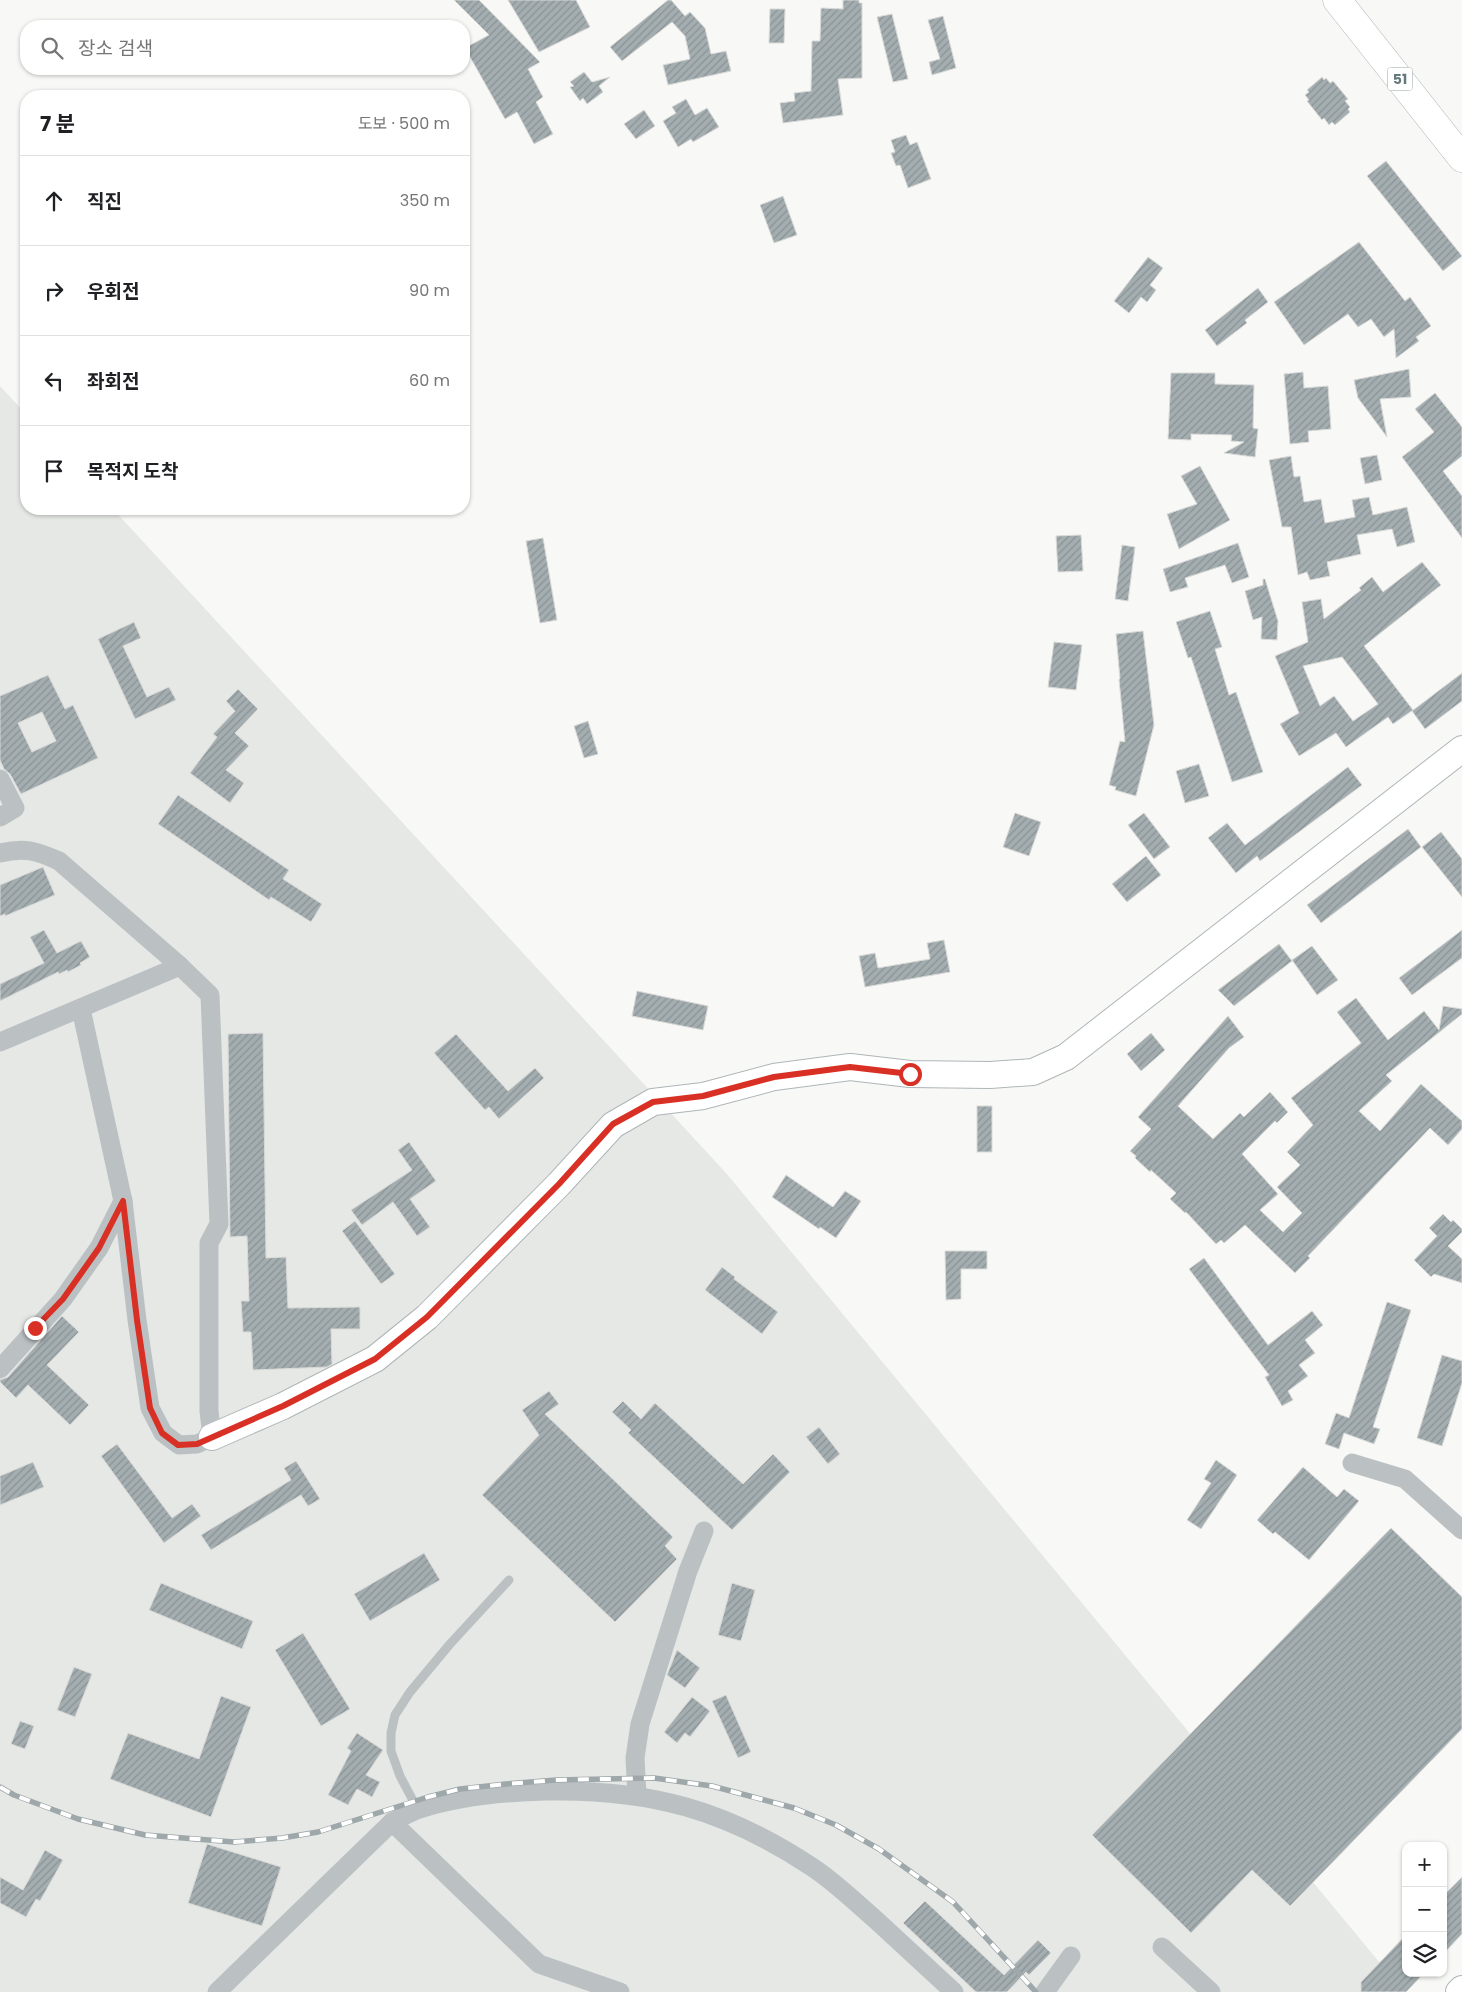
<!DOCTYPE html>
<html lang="ko">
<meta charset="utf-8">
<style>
:root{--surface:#fff;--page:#f2f2f2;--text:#202124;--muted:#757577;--line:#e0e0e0}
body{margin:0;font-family:Poppins,"Noto Sans KR",sans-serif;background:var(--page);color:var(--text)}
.controls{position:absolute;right:15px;bottom:15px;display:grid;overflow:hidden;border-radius:10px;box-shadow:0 1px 4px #0004}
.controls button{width:45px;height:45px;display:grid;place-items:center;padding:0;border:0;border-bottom:1px solid var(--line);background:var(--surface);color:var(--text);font:25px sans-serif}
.stop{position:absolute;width:15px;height:15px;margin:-11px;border:4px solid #d93025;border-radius:50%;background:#fff}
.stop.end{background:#d93025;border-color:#fff;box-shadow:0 1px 5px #0008}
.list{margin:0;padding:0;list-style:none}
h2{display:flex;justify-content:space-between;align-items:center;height:65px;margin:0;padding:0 20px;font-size:21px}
h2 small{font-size:16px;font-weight:400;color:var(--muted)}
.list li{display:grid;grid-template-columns:32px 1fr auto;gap:15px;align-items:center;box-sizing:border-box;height:90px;padding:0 20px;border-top:1px solid var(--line)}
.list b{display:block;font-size:19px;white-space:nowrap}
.list em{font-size:16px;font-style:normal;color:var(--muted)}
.icon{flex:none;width:28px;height:28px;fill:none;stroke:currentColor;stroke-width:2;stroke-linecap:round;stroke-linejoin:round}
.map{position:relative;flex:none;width:1462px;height:1992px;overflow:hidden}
.search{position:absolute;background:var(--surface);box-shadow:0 1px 4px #0004;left:20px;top:20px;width:450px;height:55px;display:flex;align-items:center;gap:12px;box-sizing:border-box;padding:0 18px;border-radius:20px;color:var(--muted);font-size:19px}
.panel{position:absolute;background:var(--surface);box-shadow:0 1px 4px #0004;left:20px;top:90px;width:450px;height:425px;border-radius:20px}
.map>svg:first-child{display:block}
</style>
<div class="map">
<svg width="1462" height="1992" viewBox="0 0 1462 1992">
<defs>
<pattern id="building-hatch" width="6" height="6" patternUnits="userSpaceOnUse" patternTransform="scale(1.25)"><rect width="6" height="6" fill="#a4aeb0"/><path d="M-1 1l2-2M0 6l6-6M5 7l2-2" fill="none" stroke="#899294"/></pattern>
</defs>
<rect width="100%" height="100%" fill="#f8f8f6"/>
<polygon fill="#e6e8e6" points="0,386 26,414 26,509 113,509 726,1173 1404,1992 0,1992"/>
<g fill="url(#building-hatch)" stroke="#dadad8" fill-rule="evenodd">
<polygon points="454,0 479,0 540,62 528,69 543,97 536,102 553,134 534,144 517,112 505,119 465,48 489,35"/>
<polygon points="508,0 576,0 590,27 539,52"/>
<polygon points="668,0 671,0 685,16 690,12 705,28 711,54 726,51 731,71 668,85 663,65 690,59 685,36 672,22 622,61 610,47"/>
<polygon points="843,0 859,0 859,3 862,3 862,78 838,79 843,115 783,123 780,103 795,101 794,93 811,91 812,41 820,41 821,8 843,9"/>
<polygon points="770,9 785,9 784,43 769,43"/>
<polygon points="892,14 908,79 893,82 877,17"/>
<polygon points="943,16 956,68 932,75 929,62 940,59 928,20"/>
<polygon points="584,72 592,82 610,77 599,86 603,92 587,104 583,98 580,101 570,87 574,86 570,82"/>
<polygon points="1322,77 1324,80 1326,78 1330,83 1333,81 1348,99 1345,101 1350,107 1348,109 1350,112 1335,125 1332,122 1329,125 1324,118 1322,120 1307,101 1309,100 1305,95 1309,92 1307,90"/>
<polygon points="686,99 695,115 707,108 719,127 693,142 691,139 678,147 663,121 676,113 672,107"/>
<polygon points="644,110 655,126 636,139 624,124"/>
<polygon points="906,135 910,145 917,142 931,179 908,188 900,165 896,166 891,153 895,152 891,140"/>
<polygon points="1386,161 1462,256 1443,271 1367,176"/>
<polygon points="783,196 797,235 774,243 760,205"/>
<polygon points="1359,242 1405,301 1410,297 1431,326 1416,337 1419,341 1396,358 1394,329 1384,337 1371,319 1358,327 1348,314 1304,345 1274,302"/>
<polygon points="1148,257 1163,268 1150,285 1156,290 1147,302 1141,297 1129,313 1114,301"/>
<polygon points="1258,288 1268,302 1245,320 1247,323 1217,346 1205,330"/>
<polygon points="1409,369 1411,397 1380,399 1387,437 1358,398 1354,380"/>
<polygon points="1303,372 1304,388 1328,386 1331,429 1308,431 1309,442 1290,444 1284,374"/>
<polygon points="1171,373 1215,373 1215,384 1254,385 1253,428 1258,429 1255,457 1224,453 1244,442 1231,441 1232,435 1191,434 1191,440 1168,439"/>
<polygon points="1435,393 1462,427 1462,456 1443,471 1462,496 1462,538 1402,457 1434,432 1415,409"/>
<polygon points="1377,455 1382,480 1365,484 1360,458"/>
<polygon points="1291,456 1294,477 1300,476 1304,502 1321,499 1325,523 1355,517 1352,500 1369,497 1373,515 1407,507 1415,542 1397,547 1392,529 1357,535 1361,554 1327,562 1330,576 1310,580 1307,572 1298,575 1291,527 1282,527 1269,460"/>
<polygon points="1200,466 1230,520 1179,549 1167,514 1197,504 1181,476"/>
<polygon points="1081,535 1083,571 1058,572 1056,536"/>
<polygon points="543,538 557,620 540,623 526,541"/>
<polygon points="1238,543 1249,577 1232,583 1225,565 1185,578 1188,587 1170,592 1163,569"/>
<polygon points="1122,545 1135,547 1128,601 1115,599"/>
<path d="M 1422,562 L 1441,585 L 1364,646 L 1413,710 L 1393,724 L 1388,717 L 1346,747 L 1336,733 L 1299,756 L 1280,724 L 1299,713 L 1275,656 L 1308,642 L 1302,602 L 1321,599 L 1324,619 L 1361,590 L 1359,588 L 1372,577 L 1383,592 ZM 1342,657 L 1378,704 L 1353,721 L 1334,696 L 1320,706 L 1303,666 Z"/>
<polygon points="1263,579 1265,579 1278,621 1277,640 1261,639 1262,617 1253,620 1245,591 1263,585"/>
<polygon points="1210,611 1222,647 1215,649 1229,695 1236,692 1263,772 1232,782 1191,657 1188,658 1176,622"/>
<polygon points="134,622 141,638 123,646 147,697 169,687 176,700 135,719 98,639"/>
<polygon points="1143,631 1154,725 1136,796 1115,790 1116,787 1109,785 1120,741 1125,742 1119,679 1120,679 1116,634"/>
<polygon points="1054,642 1082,645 1076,690 1048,687"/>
<polygon points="1462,673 1462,701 1425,729 1412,711"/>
<path d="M 48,675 L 65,709 L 73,705 L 98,758 L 21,794 L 10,774 L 4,769 L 0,760 L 0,696 ZM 42,712 L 56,741 L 32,752 L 18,723 Z"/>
<polygon points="238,689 258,709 235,733 249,746 226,770 244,783 230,803 190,773 217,737 213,734 235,711 226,701"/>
<polygon points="588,721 598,754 584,758 574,726"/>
<polygon points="1199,764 1209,796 1185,803 1176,771"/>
<polygon points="1348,767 1362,785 1260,861 1257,856 1236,873 1208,838 1227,823 1245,845"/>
<polygon points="178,795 289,870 283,879 322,904 311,922 271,897 269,900 158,824"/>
<polygon points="1015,813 1041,822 1029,856 1003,847"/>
<polygon points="1144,813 1170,847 1154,859 1128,825"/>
<polygon points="1408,829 1421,847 1321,923 1307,905"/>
<polygon points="1441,832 1462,859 1462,897 1422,847"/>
<polygon points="1146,856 1161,875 1127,902 1112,884"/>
<polygon points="43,867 55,895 5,916 5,914 0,916 0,885"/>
<polygon points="44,930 57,953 81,941 90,957 80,963 81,965 68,972 67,970 59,974 58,972 0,1001 0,984 44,963 30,937"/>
<polygon points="1462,930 1462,958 1412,995 1399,978"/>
<polygon points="944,940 950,972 865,987 859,956 875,953 878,968 930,959 927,943"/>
<polygon points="1279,944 1292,961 1234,1006 1218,990"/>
<polygon points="1312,946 1338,980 1317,995 1292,960"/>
<polygon points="637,991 708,1006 703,1030 632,1016"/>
<polygon points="1356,998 1388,1040 1424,1011 1439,1030 1443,1006 1462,1009 1462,1014 1386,1075 1392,1081 1359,1111 1380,1131 1421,1084 1462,1121 1462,1129 1448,1145 1430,1128 1308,1256 1310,1258 1295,1273 1245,1225 1224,1243 1221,1240 1216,1244 1186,1212 1185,1213 1170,1199 1176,1193 1151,1170 1150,1172 1135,1158 1136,1156 1130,1151 1151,1129 1138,1117 1228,1016 1244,1037 1229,1048 1178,1106 1213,1139 1240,1113 1244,1117 1270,1092 1288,1112 1277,1123 1275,1121 1242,1154 1278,1194 1260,1210 1283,1232 1302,1213 1277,1187 1300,1165 1287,1152 1313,1125 1291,1098 1361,1043 1337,1012"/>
<polygon points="263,1033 266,1258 286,1257 288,1308 360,1307 360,1329 331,1329 332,1364 327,1367 253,1370 251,1332 243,1332 241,1301 249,1301 247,1236 230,1237 228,1034"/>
<polygon points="1151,1033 1165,1050 1141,1071 1127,1054"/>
<polygon points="456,1034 508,1091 535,1068 544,1078 499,1119 489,1107 485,1110 434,1053"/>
<rect x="977" y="1106" width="15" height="46"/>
<polygon points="409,1142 436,1181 410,1199 430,1227 417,1236 393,1202 362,1225 351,1210 412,1170 398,1150"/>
<polygon points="786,1175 833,1207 845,1191 861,1201 836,1238 820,1227 819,1229 772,1197"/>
<polygon points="1443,1214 1451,1222 1453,1220 1462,1229 1462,1232 1448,1246 1462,1259 1462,1283 1434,1274 1431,1277 1414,1260 1437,1236 1429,1228"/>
<polygon points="355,1221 395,1274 381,1284 342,1231"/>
<polygon points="945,1251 987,1251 987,1269 961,1269 961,1299 946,1300"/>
<polygon points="1204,1258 1268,1345 1312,1311 1323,1325 1305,1340 1315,1353 1299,1365 1308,1376 1288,1391 1293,1400 1282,1406 1265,1377 1269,1375 1189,1269"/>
<polygon points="722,1267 735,1277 734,1279 778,1312 762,1334 705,1290"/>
<polygon points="1387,1302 1411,1310 1373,1427 1380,1429 1374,1444 1344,1433 1339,1449 1325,1444 1336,1413 1349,1418"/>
<polygon points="62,1316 79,1332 47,1365 89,1405 70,1425 28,1385 16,1398 0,1382 0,1380 8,1377"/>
<polygon points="1442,1355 1462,1361 1462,1383 1442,1446 1417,1438"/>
<polygon points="549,1391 559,1404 545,1414 673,1537 665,1546 677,1559 615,1622 482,1495 539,1435 522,1410"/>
<polygon points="623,1401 641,1419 655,1403 743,1484 773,1454 790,1472 732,1530 628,1433 631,1430 612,1412"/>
<polygon points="819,1427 840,1454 828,1464 806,1437"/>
<polygon points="117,1444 172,1518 192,1504 201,1516 164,1543 101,1456"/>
<polygon points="1216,1460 1237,1475 1201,1529 1187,1520 1211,1483 1204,1479"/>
<polygon points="296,1461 320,1499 308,1506 301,1495 211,1550 201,1535 291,1480 284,1468"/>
<polygon points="33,1462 44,1487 0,1505 0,1476"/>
<polygon points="1303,1467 1337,1497 1344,1489 1359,1501 1309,1560 1275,1532 1273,1534 1257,1520"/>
<polygon points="1391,1528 1462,1597 1462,1729 1290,1906 1252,1870 1191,1933 1092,1835"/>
<polygon points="424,1553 440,1580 370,1621 354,1594"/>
<polygon points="161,1583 253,1621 242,1649 149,1610"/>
<polygon points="732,1583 755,1590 741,1641 718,1635"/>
<polygon points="303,1633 350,1709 321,1726 275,1650"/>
<polygon points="677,1650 700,1668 685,1688 667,1675"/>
<polygon points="74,1667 92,1674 75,1717 57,1710"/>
<polygon points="726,1695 751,1752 738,1758 712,1701"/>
<polygon points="221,1696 251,1707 211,1817 110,1779 128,1733 199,1759"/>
<polygon points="692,1697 710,1711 690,1737 685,1733 677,1743 664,1732"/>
<polygon points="20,1721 34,1726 25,1749 11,1744"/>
<polygon points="357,1733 383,1750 366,1775 380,1782 372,1797 357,1789 348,1805 328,1795 351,1751 347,1748"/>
<polygon points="207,1844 281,1867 262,1926 188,1903"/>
<polygon points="45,1850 63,1860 40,1901 36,1899 26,1917 0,1903 0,1877 23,1890"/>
<polygon points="1462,1877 1462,1934 1443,1954 1443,1896"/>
<polygon points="925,1901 1004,1975 1038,1940 1051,1953 1029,1975 1026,1972 1007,1992 976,1992 903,1923"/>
<polygon points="1406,1935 1406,1973 1424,1973 1406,1992 1361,1992 1361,1982"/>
</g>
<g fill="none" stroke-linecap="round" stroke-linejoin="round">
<defs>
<g id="secondary">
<polyline points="212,1437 283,1406 375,1359 427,1317 559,1184 613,1125 653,1102 703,1096 774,1077 850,1067 910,1074 990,1075 1033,1072 1066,1057 1462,749"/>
<polyline points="1459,1992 1462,1989"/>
</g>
<polyline id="primary" points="1337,0 1462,158"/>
</defs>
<use href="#secondary" stroke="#aeb6b8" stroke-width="28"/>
<use href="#primary" stroke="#b0b6b8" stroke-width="29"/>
<polyline stroke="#bbc1c3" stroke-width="9" points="418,1810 400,1776 391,1751 391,1733 395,1715 410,1692 450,1644 509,1580"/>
<g stroke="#bbc1c3" stroke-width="19">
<polyline points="0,779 15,808 0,817"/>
<path d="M 0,853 C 25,847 37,851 59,861 L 180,966"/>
<polyline points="0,1042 180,966 210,995 219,1224 209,1243 209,1411 212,1437 197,1444 179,1445 163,1433 150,1408 137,1320 123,1201 81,1009"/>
<polyline points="0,1369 63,1299 99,1248 123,1201"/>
<polyline points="1352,1463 1405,1479 1462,1530"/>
<polyline points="637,1795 635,1758 640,1724 688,1571 704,1531"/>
<polyline points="392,1822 539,1964 620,1992"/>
<polyline points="1162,1947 1211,1992"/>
<path d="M 217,1992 L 392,1822 C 401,1818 410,1812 420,1809 C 460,1796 505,1792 547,1791 C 650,1789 726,1810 812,1867 C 835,1882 855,1902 876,1920 C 902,1944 928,1968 954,1992"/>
<polyline points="1045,1992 1071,1956"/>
</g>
<use href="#secondary" stroke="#fff" stroke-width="26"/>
<use href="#primary" stroke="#fff" stroke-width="28"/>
<defs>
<polyline id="rail" points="0,1787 14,1795 78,1819 145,1835 234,1842 282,1838 318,1832 428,1797 460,1789 506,1784 556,1780 654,1778 712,1786 794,1808 836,1825 879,1849 953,1902 1036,1992"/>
</defs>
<use href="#rail" stroke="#9ea7a9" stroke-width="5.5"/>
<use href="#rail" stroke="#fff" stroke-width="4" stroke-dasharray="11" stroke-linecap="butt"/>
</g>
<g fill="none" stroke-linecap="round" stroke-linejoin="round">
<polyline stroke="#d93025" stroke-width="6" points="35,1328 63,1299 99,1248 123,1201 137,1320 150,1408 162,1433 178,1445 197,1444 283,1406 375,1359 427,1317 559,1184 613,1124 653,1102 703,1096 774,1077 850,1067 910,1074"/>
</g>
<g text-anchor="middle" stroke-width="5" stroke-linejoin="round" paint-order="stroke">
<rect fill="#fff" stroke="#94a1a4" stroke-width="1" x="1387.5" y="67.5" width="25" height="23" rx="4"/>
<g font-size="14" font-weight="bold" fill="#66797d">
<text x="1400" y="84">51</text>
</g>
</g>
</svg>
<div class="controls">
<button>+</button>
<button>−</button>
<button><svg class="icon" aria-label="layers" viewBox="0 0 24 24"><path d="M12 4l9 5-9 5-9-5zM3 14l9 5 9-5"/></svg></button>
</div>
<div class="stop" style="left:910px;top:1074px"></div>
<div class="stop end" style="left:35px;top:1328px"></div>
<div class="search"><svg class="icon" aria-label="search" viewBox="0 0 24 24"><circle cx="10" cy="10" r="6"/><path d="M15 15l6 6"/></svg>장소 검색</div>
<section class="panel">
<h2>7 분<small>도보 · 500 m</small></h2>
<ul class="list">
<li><svg class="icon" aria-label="ahead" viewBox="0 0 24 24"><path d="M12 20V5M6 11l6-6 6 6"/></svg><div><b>직진</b></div><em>350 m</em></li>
<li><svg class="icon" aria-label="right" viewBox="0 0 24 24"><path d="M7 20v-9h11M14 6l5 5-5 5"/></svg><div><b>우회전</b></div><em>90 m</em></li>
<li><svg class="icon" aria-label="left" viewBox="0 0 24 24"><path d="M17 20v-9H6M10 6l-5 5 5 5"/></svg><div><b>좌회전</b></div><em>60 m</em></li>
<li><svg class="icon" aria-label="arrive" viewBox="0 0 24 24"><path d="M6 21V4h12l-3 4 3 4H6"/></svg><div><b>목적지 도착</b></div></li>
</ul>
</section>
</div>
